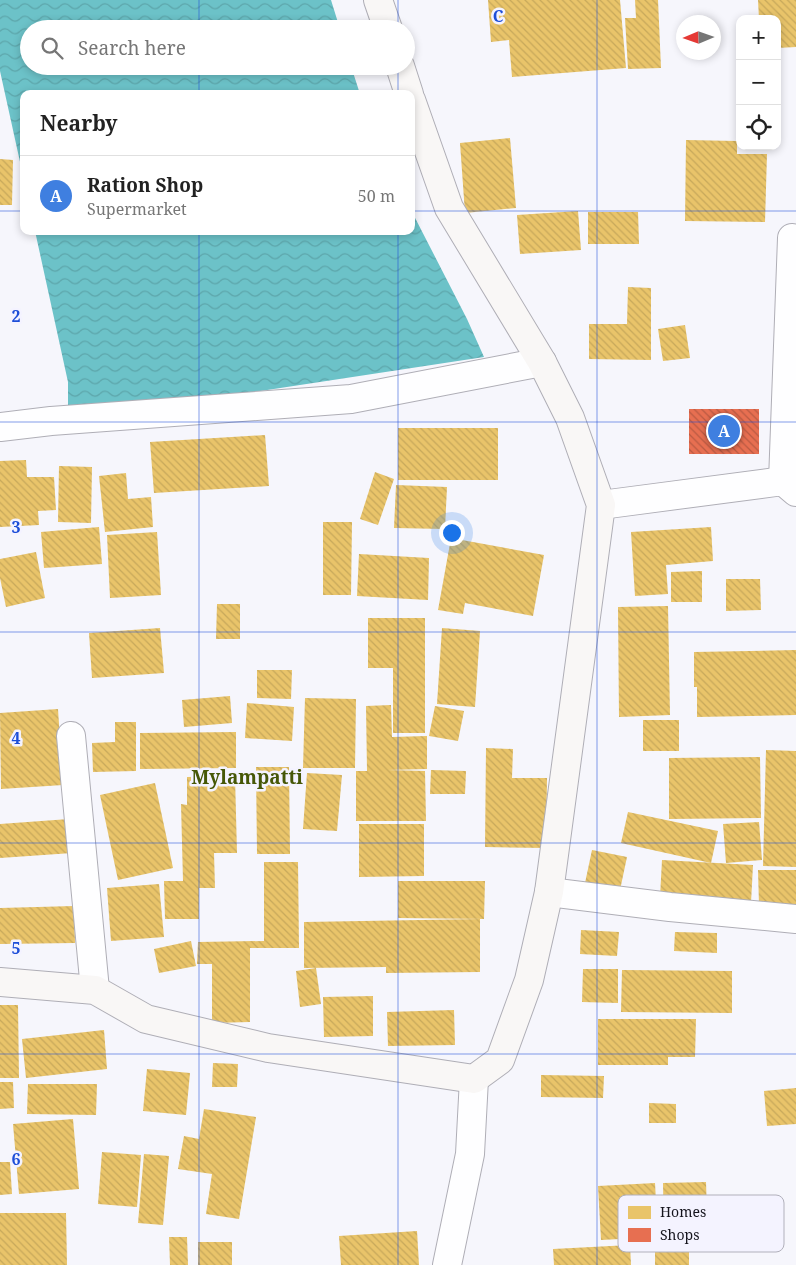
<!DOCTYPE html>
<meta charset="utf-8">
<style>
:root{--surface:#fff;--page:#f2f2f2;--text:#222;--muted:#767676;--line:#e0e0e0;--accent:#b45309}
body{margin:0;font-family:"Noto Serif",serif;background:var(--page);color:var(--text)}
.controls{position:absolute;right:15px;top:15px;display:grid;overflow:hidden;border-radius:10px;box-shadow:0 2px 8px #0003}
.controls button{width:45px;height:45px;display:grid;place-items:center;padding:0;border:0;border-bottom:1px solid var(--line);background:var(--surface);color:var(--text);font:25px sans-serif}
.compass{position:absolute;left:676px;top:15px;width:45px;height:45px;border-radius:50%;background:var(--surface);box-shadow:0 2px 8px #0003;rotate:268deg}
.you{position:absolute;left:451px;top:532px;width:18px;height:18px;margin:-12px;border:4px solid #fff;border-radius:50%;background:#1a73e8;box-shadow:0 0 0 8px #1a73e833}
.badge{display:grid;place-items:center;width:32px;height:32px;border-radius:50%;background:var(--accent);color:#fff;font-size:16px;font-weight:700}
.pin{position:absolute;translate:-50% -50%;border:2px solid #fff;box-shadow:0 1px 5px #0006}
.list{margin:0;padding:0;list-style:none}
h2{display:flex;justify-content:space-between;align-items:center;height:65px;margin:0;padding:0 20px;font-size:21px}
h2 small{font-size:16px;font-weight:400;color:var(--muted)}
.list li{display:grid;grid-template-columns:32px 1fr auto;gap:15px;align-items:center;box-sizing:border-box;height:80px;padding:0 20px;border-top:1px solid var(--line)}
.list b{display:block;font-size:19px;white-space:nowrap}
.list p{margin:0;font-size:16px;white-space:nowrap;color:var(--muted)}
.list em{font-size:16px;font-style:normal;color:var(--muted)}
.icon{flex:none;width:28px;height:28px;fill:none;stroke:currentColor;stroke-width:2;stroke-linecap:round;stroke-linejoin:round}
.map{position:relative;flex:none;width:796px;height:1265px;overflow:hidden}
.search{position:absolute;background:var(--surface);box-shadow:0 2px 8px #0003;left:20px;top:20px;width:395px;height:55px;display:flex;align-items:center;gap:12px;box-sizing:border-box;padding:0 18px;border-radius:28px;color:var(--muted);font-size:19px}
.panel{position:absolute;background:var(--surface);box-shadow:0 2px 8px #0003;left:20px;top:90px;width:395px;height:145px;border-radius:10px}
.map>svg:first-child{display:block}
</style>
<div class="map">
<svg width="796" height="1265" viewBox="0 0 796 1265">
<defs>
<pattern id="water-waves" width="16" height="10" patternUnits="userSpaceOnUse" patternTransform="scale(1.25)"><rect width="16" height="10" fill="#6cc2c8"/><path d="M0 5q4-4 8 0t8 0" fill="none" stroke="#5da6ab"/></pattern>
<pattern id="homes-back-hatch" width="6" height="6" patternUnits="userSpaceOnUse" patternTransform="scale(1.25)"><rect width="6" height="6" fill="#e9c46a"/><path d="M-1 5l2 2M0 0l6 6M5-1l2 2" fill="none" stroke="#c7a85b"/></pattern>
<pattern id="shops-back-hatch" width="6" height="6" patternUnits="userSpaceOnUse" patternTransform="scale(1.25)"><rect width="6" height="6" fill="#e76f51"/><path d="M-1 5l2 2M0 0l6 6M5-1l2 2" fill="none" stroke="#ba5a43"/></pattern>
</defs>
<rect width="100%" height="100%" fill="#f6f6fc"/>
<g fill="url(#water-waves)">
<polygon points="0,0 331,0 340,29 29,29 29,66 351,66 360,94 24,94 24,180 0,71"/>
<polygon points="411,210 467,319 484,357 214,398 68,406 68,382 35,231 411,231"/>
</g>
<g fill="url(#homes-back-hatch)">
<polygon points="488,0 620,0 626,68 512,77 509,40 491,42"/>
<polygon points="635,0 658,0 661,68 628,69 625,18 636,18"/>
<polygon points="758,0 796,0 796,47 777,48 777,19 759,19"/>
<polygon points="510,138 516,208 465,213 460,143"/>
<polygon points="686,140 737,141 737,154 767,154 765,222 685,221"/>
<polygon points="0,159 13,160 12,205 0,205"/>
<polygon points="578,211 581,250 520,254 517,215"/>
<polygon points="588,212 638,212 639,244 588,244"/>
<polygon points="628,287 651,288 651,360 589,359 589,324 627,324"/>
<polygon points="685,325 690,358 663,361 658,329"/>
<rect x="398" y="428" width="100" height="52"/>
<polygon points="265,435 269,486 154,493 150,442"/>
<polygon points="26,460 27,477 54,477 56,510 38,511 39,525 0,527 0,461"/>
<polygon points="59,466 92,467 91,523 58,522"/>
<polygon points="375,472 394,479 378,525 360,519"/>
<polygon points="126,473 128,499 151,497 153,527 105,532 99,476"/>
<polygon points="396,485 447,487 445,529 394,528"/>
<polygon points="323,522 352,522 351,595 323,595"/>
<polygon points="99,527 102,564 44,568 41,532"/>
<polygon points="711,527 713,561 666,565 668,594 635,596 631,532"/>
<polygon points="157,532 161,595 110,598 107,535"/>
<polygon points="451,538 544,555 533,616 465,603 463,614 438,610"/>
<polygon points="36,552 45,598 6,607 0,578 0,559"/>
<polygon points="359,554 429,558 428,600 357,596"/>
<polygon points="702,571 702,602 671,602 671,572"/>
<polygon points="726,579 760,579 761,610 726,611"/>
<polygon points="217,604 240,604 240,639 216,639"/>
<polygon points="668,606 670,715 619,717 618,607"/>
<polygon points="368,618 425,618 425,733 393,733 393,668 368,668"/>
<polygon points="160,628 164,673 92,678 89,633"/>
<polygon points="442,628 480,631 475,707 437,704"/>
<polygon points="796,650 796,715 697,717 697,687 694,687 694,652"/>
<polygon points="257,670 292,670 291,699 257,698"/>
<polygon points="230,696 232,723 184,727 182,700"/>
<polygon points="305,698 356,699 355,768 303,768"/>
<polygon points="247,703 294,707 292,741 245,738"/>
<polygon points="391,705 392,737 427,736 427,769 388,770 425,771 426,821 356,821 356,771 367,771 366,706"/>
<polygon points="435,706 464,711 458,741 429,736"/>
<polygon points="58,709 63,785 1,789 0,713"/>
<rect x="643" y="720" width="36" height="31"/>
<polygon points="115,722 136,722 136,771 93,772 92,743 115,742"/>
<polygon points="236,732 236,768 140,769 140,733"/>
<polygon points="486,748 513,749 512,778 547,778 546,848 485,847"/>
<polygon points="766,750 796,751 796,867 763,866"/>
<polygon points="760,757 761,818 669,819 669,758"/>
<polygon points="256,767 289,767 290,854 257,854"/>
<polygon points="431,770 466,771 465,794 430,794"/>
<polygon points="307,773 342,775 337,831 303,829"/>
<polygon points="235,776 237,853 214,853 215,888 199,888 199,919 165,919 164,881 183,881 181,804 187,805 187,777"/>
<polygon points="155,783 173,868 118,880 100,795"/>
<polygon points="628,812 718,831 711,863 621,843"/>
<polygon points="69,819 72,853 0,858 0,824"/>
<polygon points="759,822 762,860 726,863 723,824"/>
<polygon points="359,824 424,824 424,876 359,877"/>
<polygon points="592,850 627,857 620,890 585,883"/>
<polygon points="662,860 753,865 751,903 660,897"/>
<polygon points="264,862 298,862 299,948 250,948 250,1022 212,1023 212,964 197,964 198,942 264,941"/>
<polygon points="758,870 796,870 796,905 759,905"/>
<polygon points="398,881 485,881 484,919 398,918"/>
<polygon points="159,884 164,937 111,941 107,888"/>
<polygon points="74,906 75,943 0,944 0,908"/>
<polygon points="480,919 480,972 386,973 386,967 304,968 304,922"/>
<polygon points="581,930 619,932 617,956 580,954"/>
<polygon points="675,932 717,933 717,953 674,951"/>
<polygon points="191,941 196,966 159,973 154,949"/>
<polygon points="316,968 321,1004 300,1007 296,971"/>
<polygon points="583,969 618,969 618,1003 582,1002"/>
<polygon points="622,970 732,971 732,1013 621,1012"/>
<polygon points="373,996 373,1036 324,1037 323,997"/>
<polygon points="0,1005 18,1005 19,1078 0,1078"/>
<polygon points="454,1010 455,1045 388,1046 387,1012"/>
<polygon points="598,1019 696,1019 695,1057 668,1057 668,1065 598,1065"/>
<polygon points="104,1030 107,1069 26,1078 22,1039"/>
<polygon points="213,1063 238,1064 237,1087 212,1087"/>
<polygon points="147,1069 190,1073 186,1115 143,1111"/>
<polygon points="541,1075 604,1076 603,1098 541,1097"/>
<polygon points="0,1082 13,1082 14,1108 0,1109"/>
<polygon points="28,1084 97,1084 96,1115 27,1114"/>
<polygon points="796,1088 796,1124 767,1126 764,1091"/>
<polygon points="649,1103 676,1104 676,1123 649,1123"/>
<polygon points="204,1109 256,1117 239,1219 206,1214 212,1174 178,1169 184,1136 199,1139"/>
<polygon points="73,1119 79,1189 19,1194 13,1124"/>
<polygon points="102,1152 141,1155 137,1207 98,1204"/>
<polygon points="144,1154 169,1156 163,1225 138,1223"/>
<polygon points="0,1162 10,1162 12,1194 0,1195"/>
<polygon points="706,1182 707,1212 742,1212 743,1239 664,1240 663,1183"/>
<polygon points="655,1183 658,1237 601,1240 598,1186"/>
<polygon points="0,1213 66,1213 67,1265 0,1265"/>
<polygon points="417,1231 419,1265 341,1265 339,1236"/>
<polygon points="169,1237 187,1237 188,1265 170,1265"/>
<rect x="198" y="1242" width="34" height="23"/>
<polygon points="630,1245 631,1265 554,1265 553,1249"/>
<rect x="655" y="1248" width="34" height="17"/>
</g>
<rect fill="url(#shops-back-hatch)" x="689" y="409" width="70" height="45"/>
<g fill="none" stroke-linecap="round" stroke-linejoin="round">
<defs>
<g id="street">
<polyline points="0,427 51,421 351,399 542,362"/>
<polyline points="783,481 792,238"/>
<polyline points="601,505 783,481 796,492"/>
<polyline points="71,736 95,990"/>
<polyline points="549,892 670,907 796,919"/>
<polyline points="447,1265 470,1154 474,1079"/>
</g>
<g id="secondary">
<polyline points="378,0 388,29"/>
<polyline points="400,66 409,94"/>
<polyline points="0,982 95,990 146,1019 268,1048 474,1079 500,1060 529,980 549,892 601,505 570,418 542,362 449,208 411,100"/>
</g>
</defs>
<use href="#street" stroke="#afaeb6" stroke-width="30"/>
<use href="#secondary" stroke="#afaeb6" stroke-width="30"/>
<use href="#street" stroke="#fefeff" stroke-width="28"/>
<use href="#secondary" stroke="#f9f7f6" stroke-width="28"/>
</g>
<path fill="none" stroke="#1d4ed8" stroke-width="1" stroke-opacity="0.55" d="M 199,0 L 199,29M 398,0 L 398,29M 597,0 L 597,1265M 199,66 L 199,94M 398,66 L 398,94M 0,211 L 24,211M 411,211 L 796,211M 199,231 L 199,1265M 398,231 L 398,1265M 0,422 L 796,422M 0,632 L 796,632M 0,843 L 796,843M 0,1054 L 796,1054"/>
<g text-anchor="middle" stroke-width="5" stroke-linejoin="round" paint-order="stroke">
<g font-size="19" font-weight="bold" fill="#465707" stroke="#f4f3ff">
<text x="247" y="784">Mylampatti</text>
</g>
</g>
<rect x="618" y="1195" width="166" height="57" rx="8" fill="#f4f3ff" stroke="#b1b0bb" stroke-width="1"/>
<rect x="628" y="1206" width="23" height="13" fill="#e9c46a"/>
<rect x="628" y="1228" width="23" height="14" fill="#e76f51"/>
<g font-size="14" fill="#15141d">
<text x="660" y="1217">Homes</text>
<text x="660" y="1240">Shops</text>
</g>
<g font-size="16" text-anchor="middle" font-weight="bold" fill="#1d4ed8" stroke="#f4f3ff" stroke-width="5" stroke-linejoin="round" paint-order="stroke">
<text x="498" y="22">C</text>
<text x="16" y="322">2</text>
<text x="16" y="533">3</text>
<text x="16" y="744">4</text>
<text x="16" y="954">5</text>
<text x="16" y="1165">6</text>
</g>
</svg>
<div class="controls">
<button>+</button>
<button>−</button>
<button><svg class="icon" aria-label="locate" viewBox="0 0 24 24"><circle cx="12" cy="12" r="6"/><path d="M12 2v4M12 18v4M2 12h4M18 12h4"/></svg></button>
</div>
<svg class="compass" viewBox="-18 -18 36 36"><path d="M0-13l5 13h-10z" fill="#e53935"/><path d="M0 13l5-13h-10z" fill="#767676"/></svg>
<div class="you"></div>
<div class="pin badge" style="left:724px;top:431px;background:#3f7fe0">A</div>
<div class="search"><svg class="icon" aria-label="search" viewBox="0 0 24 24"><circle cx="10" cy="10" r="6"/><path d="M15 15l6 6"/></svg>Search here</div>
<section class="panel">
<h2>Nearby<small></small></h2>
<ul class="list">
<li><span class="badge" style="background:#3f7fe0">A</span><div><b>Ration Shop</b><p>Supermarket</p></div><em>50 m</em></li>
</ul>
</section>
</div>
